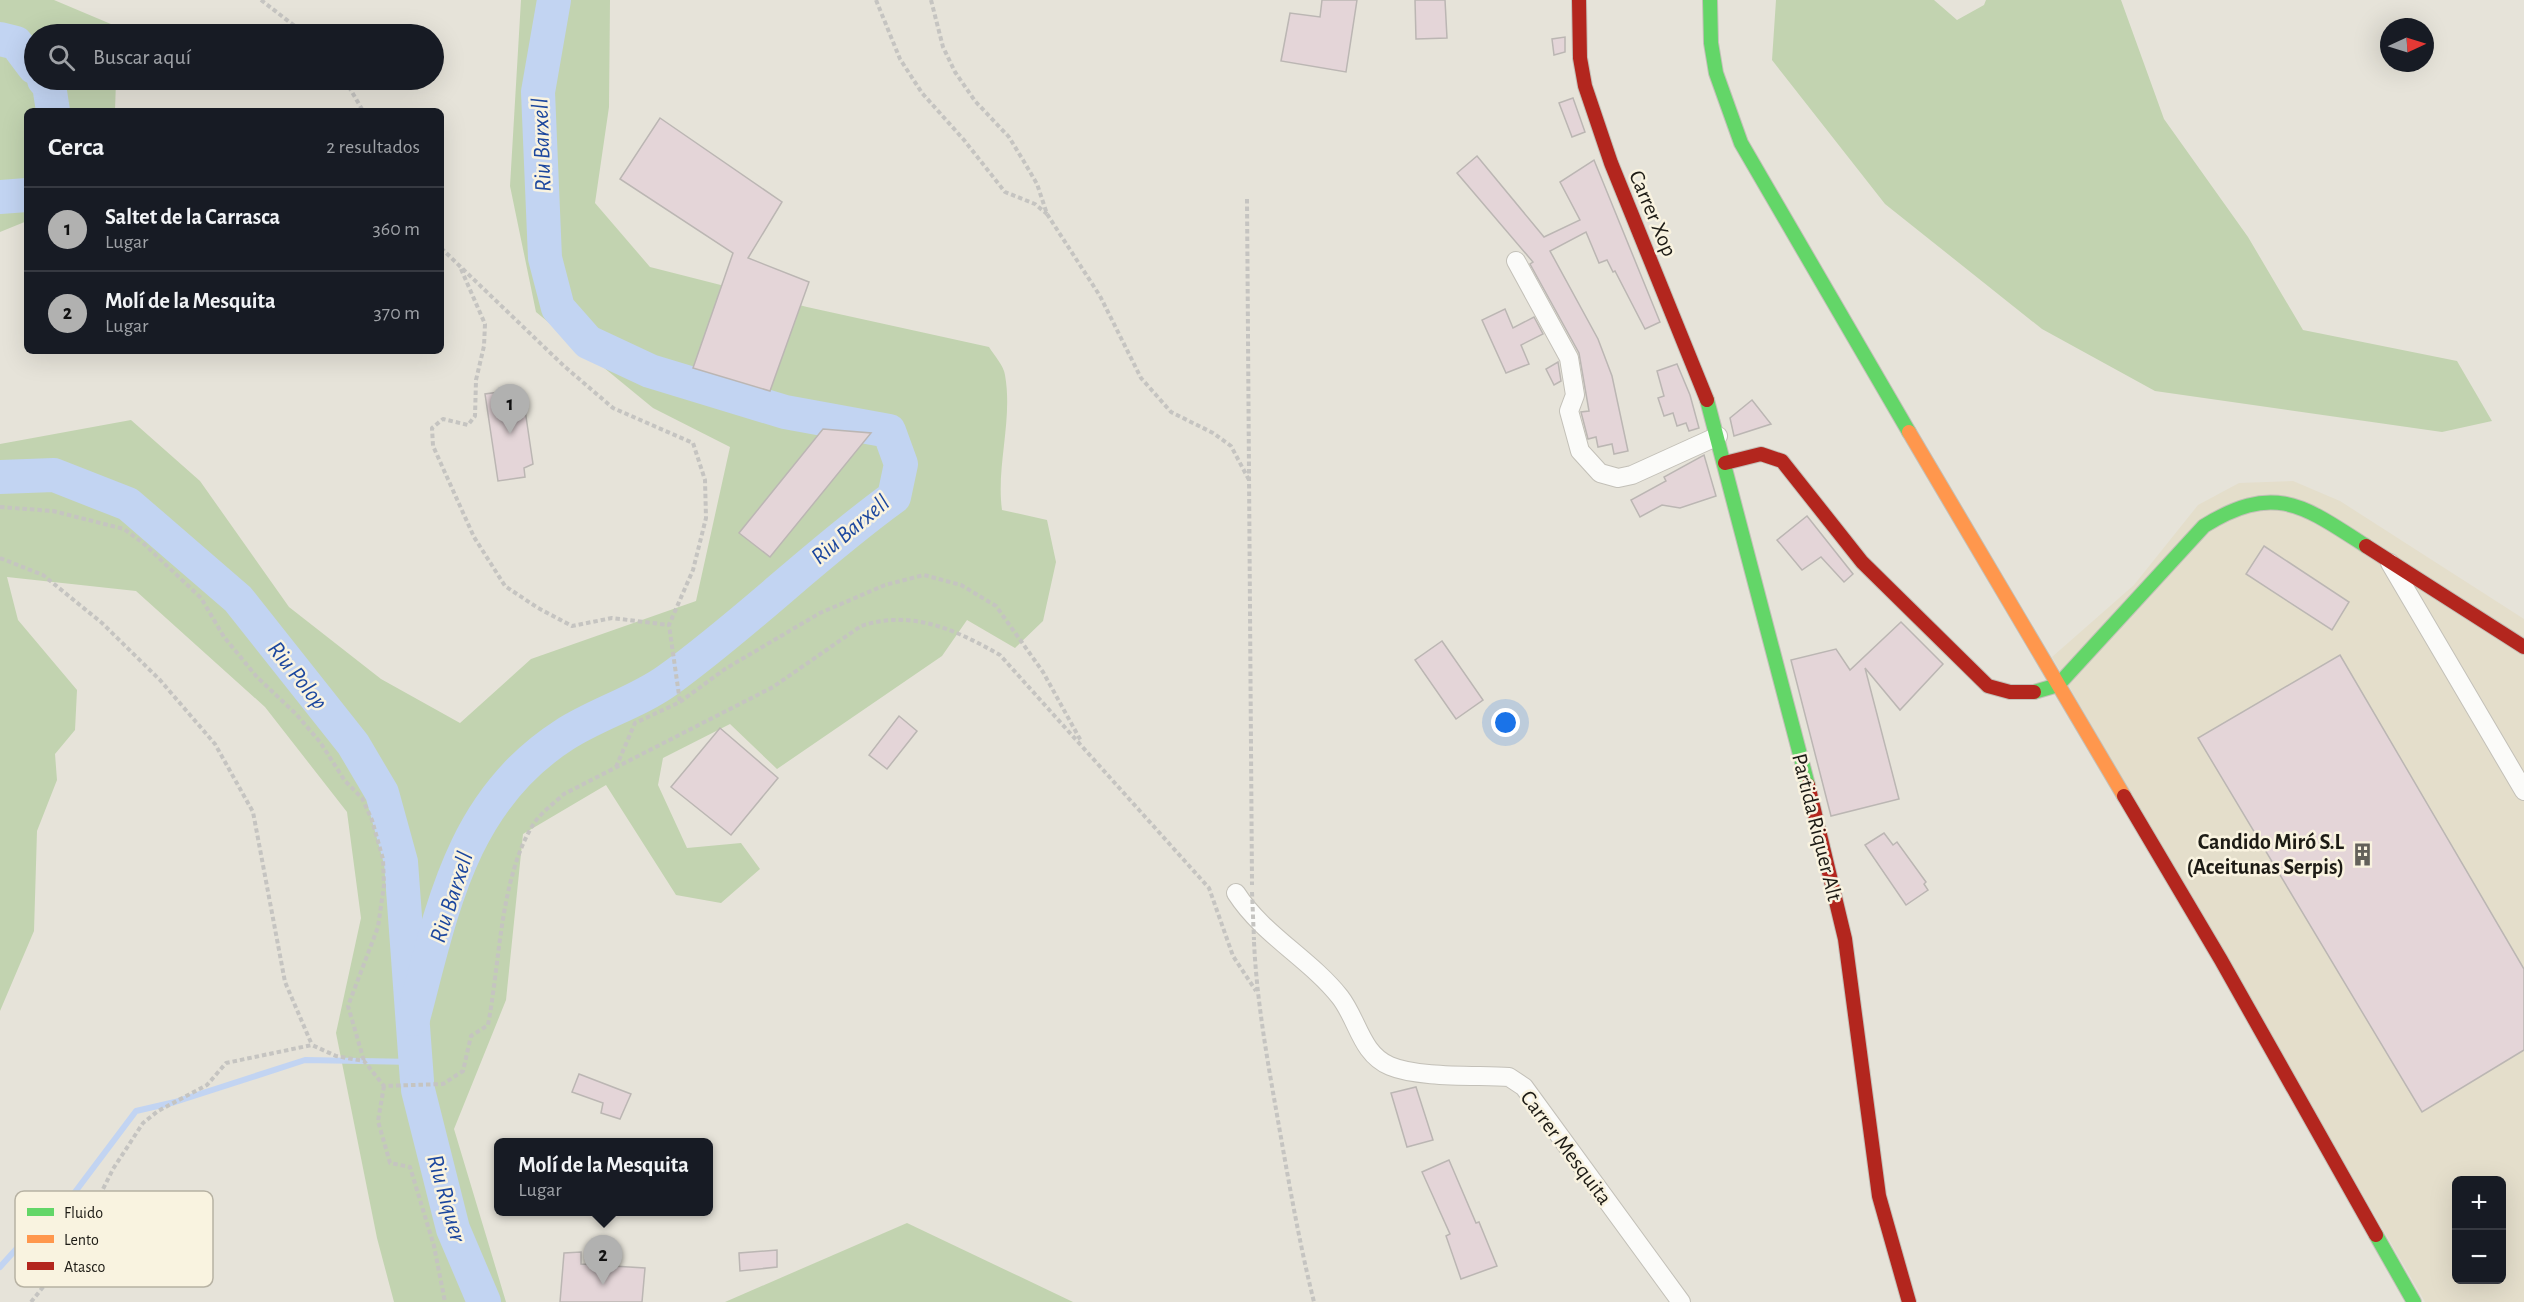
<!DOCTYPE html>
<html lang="es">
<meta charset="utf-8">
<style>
:root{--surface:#171b24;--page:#242831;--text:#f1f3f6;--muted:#9ea1a6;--line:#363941;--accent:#b1b1b0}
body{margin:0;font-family:"Alegreya Sans",sans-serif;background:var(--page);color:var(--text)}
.controls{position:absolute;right:18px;bottom:18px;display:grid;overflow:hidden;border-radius:9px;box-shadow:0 6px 24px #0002}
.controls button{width:54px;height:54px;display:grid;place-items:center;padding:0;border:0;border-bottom:2px solid var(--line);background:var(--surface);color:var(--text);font:30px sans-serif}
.compass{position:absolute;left:2380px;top:18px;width:54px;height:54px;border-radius:50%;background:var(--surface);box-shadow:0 6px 24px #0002;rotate:86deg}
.you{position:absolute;left:1506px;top:723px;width:21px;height:21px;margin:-15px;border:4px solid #fff;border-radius:50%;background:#1a73e8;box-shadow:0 0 0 9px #1a73e833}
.badge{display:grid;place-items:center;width:39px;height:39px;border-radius:50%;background:var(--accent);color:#111;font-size:20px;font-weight:700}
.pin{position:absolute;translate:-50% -50px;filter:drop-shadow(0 2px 3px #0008)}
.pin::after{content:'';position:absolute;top:32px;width:21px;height:18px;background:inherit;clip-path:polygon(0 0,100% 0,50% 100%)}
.popup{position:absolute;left:494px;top:1138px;width:219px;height:78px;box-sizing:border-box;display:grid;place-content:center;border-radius:9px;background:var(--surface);filter:drop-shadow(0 2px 4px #0005);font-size:20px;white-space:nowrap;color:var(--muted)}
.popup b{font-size:22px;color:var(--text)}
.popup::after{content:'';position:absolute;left:50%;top:100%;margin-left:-12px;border:12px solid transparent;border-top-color:var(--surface)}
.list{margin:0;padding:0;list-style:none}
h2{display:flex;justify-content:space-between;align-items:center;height:78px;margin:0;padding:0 24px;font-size:26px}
h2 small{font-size:20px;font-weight:400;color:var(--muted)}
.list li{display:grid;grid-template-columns:39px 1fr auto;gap:18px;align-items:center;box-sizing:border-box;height:84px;padding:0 24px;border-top:2px solid var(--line)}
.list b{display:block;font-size:22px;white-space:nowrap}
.list p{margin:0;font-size:20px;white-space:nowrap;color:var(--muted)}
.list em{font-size:20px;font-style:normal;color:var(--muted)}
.icon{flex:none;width:33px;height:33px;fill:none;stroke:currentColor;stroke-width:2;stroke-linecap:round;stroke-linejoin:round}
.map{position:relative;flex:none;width:2524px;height:1302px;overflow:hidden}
.search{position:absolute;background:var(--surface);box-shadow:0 6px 24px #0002;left:24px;top:24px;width:420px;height:66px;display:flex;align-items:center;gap:15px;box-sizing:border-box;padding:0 21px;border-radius:33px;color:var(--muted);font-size:22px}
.panel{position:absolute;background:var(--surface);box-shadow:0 6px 24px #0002;left:24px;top:108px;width:420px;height:246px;border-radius:9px}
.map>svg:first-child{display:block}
</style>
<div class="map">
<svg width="2524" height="1302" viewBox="0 0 2524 1302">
<rect width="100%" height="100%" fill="#e6e3d9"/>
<path fill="#e4decb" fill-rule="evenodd" d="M 2293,481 L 2340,501 L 2524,619 L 2524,1302 L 2425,1302 L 2052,657 L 2134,585 L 2198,505 L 2239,483 ZM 2456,1180 L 2502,1180 L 2502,1280 L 2456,1280 Z"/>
<g fill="#c2d3b0">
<polygon points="0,0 54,0 118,27 118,34 34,34 34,80 116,80 115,111 27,111 27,221 0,232"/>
<path d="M 521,0 L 610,0 L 609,107 L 595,203 L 650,267 L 807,307 L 989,347 C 994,355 1004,366 1005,375 C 1013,420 996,466 1002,510 L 1047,520 L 1056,562 L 1043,621 L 1015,648 L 967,620 L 942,656 L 777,769 L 730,724 L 663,758 L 658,785 L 687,848 L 741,843 L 760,869 L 721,903 L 676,895 L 606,785 L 523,834 L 506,1000 L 454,1129 L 506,1302 L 394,1302 L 377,1238 L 336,1033 L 361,918 L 347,812 L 265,707 L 136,591 L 7,577 L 18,620 L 77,690 L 75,730 L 55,754 L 57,780 L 37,831 L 34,931 L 0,1011 L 0,444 L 131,420 L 200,481 L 289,607 L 381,679 L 460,723 L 531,659 L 696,601 L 730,447 L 653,408 L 536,312 L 510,186 Z"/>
<polygon points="1776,0 1934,0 1957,20 1984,5 1986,0 2121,0 2164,119 2248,237 2303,330 2457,361 2492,421 2442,432 2155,391 2042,329 1885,204 1772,60"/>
<polygon points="907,1223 1073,1302 725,1302"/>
</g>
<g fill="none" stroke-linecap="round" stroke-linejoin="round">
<polyline stroke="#c2d4f2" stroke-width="6" points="0,1267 19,1246 54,1220 136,1111 175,1102 305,1060 416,1062"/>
<g stroke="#c2d4f2" stroke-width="34">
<polyline points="0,39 16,43 34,67"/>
<polyline points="44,80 49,85 53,111"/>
<polyline points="0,197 27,195"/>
<polyline points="0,477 54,475 128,504 238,599 353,744 382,793 401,862 417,1081"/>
<path d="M 413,1019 C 442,910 461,801 564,735 C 596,714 638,702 668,680 C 747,623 815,554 894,497 L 901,464 L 889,431 L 785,412 L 650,371 L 588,342 L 558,308 L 545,258 L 538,92 L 554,0"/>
<polyline points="418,1090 453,1229 484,1302"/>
</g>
</g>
<g fill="#e4d5d8" stroke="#bbb6b3" stroke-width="1.5">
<polygon points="1322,0 1357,0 1346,72 1281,61 1290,13 1320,17"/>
<polygon points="1415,0 1445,0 1447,38 1416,39"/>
<polygon points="1565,37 1565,52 1554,55 1552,39"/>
<polygon points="1573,98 1585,132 1572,137 1559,103"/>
<polygon points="660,118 782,202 748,258 809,282 770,391 693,368 733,253 620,179"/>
<polygon points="1477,156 1544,237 1580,220 1560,182 1594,160 1660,322 1645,329 1615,271 1613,272 1607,260 1599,263 1586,232 1550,251 1598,339 1612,376 1628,451 1614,454 1612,444 1598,447 1596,437 1588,439 1581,412 1589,411 1579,353 1530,264 1533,262 1457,173"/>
<polygon points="1505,309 1513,328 1534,317 1543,334 1521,345 1529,364 1506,373 1482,320"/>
<polygon points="1558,362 1561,381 1554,385 1546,369"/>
<polygon points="1677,364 1690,395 1699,428 1689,431 1686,423 1677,426 1673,413 1664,416 1658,398 1664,396 1657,371"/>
<polygon points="513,390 516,404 524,403 533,464 524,468 525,477 498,481 485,394"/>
<polygon points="1752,400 1771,424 1734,436 1730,418"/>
<polygon points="823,429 871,433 770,557 739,533"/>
<polygon points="1704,455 1716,496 1680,508 1662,505 1640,517 1631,500 1666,481 1664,477"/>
<polygon points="1807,516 1853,574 1844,582 1821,557 1802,570 1777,540"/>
<polygon points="2264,546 2349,602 2332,630 2246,574"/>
<polygon points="1901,622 1943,664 1900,710 1865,668 1899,799 1831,816 1791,660 1836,649 1850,670"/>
<polygon points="1442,641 1483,700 1456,719 1415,660"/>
<polygon points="2340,655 2524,969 2524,1050 2422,1112 2198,738"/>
<polygon points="899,716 917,731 887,769 869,755"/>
<polygon points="720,728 778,778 731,835 671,787"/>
<polygon points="1884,833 1893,845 1897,842 1926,882 1924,884 1928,890 1906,905 1865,845"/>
<polygon points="579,1074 631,1094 620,1119 601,1113 603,1103 572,1092"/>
<polygon points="1416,1087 1433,1140 1407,1147 1391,1093"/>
<polygon points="1449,1160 1476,1223 1479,1222 1497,1266 1461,1279 1446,1236 1450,1234 1422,1172"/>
<polygon points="777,1250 777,1267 740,1271 739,1253"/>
<polygon points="581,1252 581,1264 645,1268 642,1302 560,1302 564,1253"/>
</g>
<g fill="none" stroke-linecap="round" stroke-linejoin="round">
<defs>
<g id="street">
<polyline points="1516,261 1569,358 1575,395 1569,411 1580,451 1600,473 1618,478 1632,475 1718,436"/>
<polyline points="2390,563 2524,791"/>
<path d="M 1236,893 C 1263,935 1310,959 1340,997 C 1358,1020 1361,1054 1390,1066 C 1418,1078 1477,1075 1509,1077 L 1524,1087 L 1681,1302"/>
</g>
<g id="fast">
<polyline points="1710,0 1711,43 1716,73 1741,143 1909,432"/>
<polyline points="1707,400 1808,785"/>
<path d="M 2034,692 L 2058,685 L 2204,526 C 2275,482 2304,506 2366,546"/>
<polyline points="2376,1235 2414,1302"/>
</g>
<polyline id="slow" points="1909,432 2124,796"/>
<g id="jam">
<polyline points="1579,0 1580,58 1585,86 1611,163 1707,400"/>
<polyline points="1725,463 1761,454 1782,461 1862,562 1988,686 2010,692 2034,692"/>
<polyline points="2366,546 2524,647"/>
<polyline points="1808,785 1845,939 1879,1196 1909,1302"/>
<polyline points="2124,796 2221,960 2376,1235"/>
</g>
</defs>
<use href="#street" stroke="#c3c0b8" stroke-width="20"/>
<use href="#fast" stroke="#c3c0b8" stroke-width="16"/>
<use href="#slow" stroke="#c3c0b8" stroke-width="16"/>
<use href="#jam" stroke="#c3c0b8" stroke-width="16"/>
<g stroke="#c5c4c1" stroke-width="4" stroke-dasharray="4.5 3" stroke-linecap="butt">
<polyline points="261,0 305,34"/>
<polyline points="876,0 900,59 922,93 964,140 1005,192 1035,204 1047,214"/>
<polyline points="931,0 943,47 955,72 975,101 1009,137 1023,160 1037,184 1047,214 1100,296 1141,378 1171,412 1213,433 1231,446 1249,480"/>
<polyline points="345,80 363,111"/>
<polyline points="1247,199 1252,885"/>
<polyline points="441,248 564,366 613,408 693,443 705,480 706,518 693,570 669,625 680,702"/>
<polyline points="461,269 485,324 484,346 476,380 475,416 468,425 443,419 432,428 433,446 474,537 505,586 538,608 572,626 612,618 669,625"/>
<polyline points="0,507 53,511 124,529 143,543 201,598 224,637 257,677 296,714 320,742 345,781 362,798 372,820 383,859 384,885 378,927 348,1006 364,1061"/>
<polyline points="0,558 43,575 102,623 160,680 215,744 253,812 285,982 312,1045"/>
<polyline points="616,767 635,723 680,702 725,669 820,613 885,585 924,575 961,585 996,606 1043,672 1081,741"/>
<path d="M 1254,942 C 1257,1006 1269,1069 1280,1132 C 1290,1189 1300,1246 1314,1302"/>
<polyline points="384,1086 378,1121 390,1163 410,1167 434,1246 445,1302"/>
<path d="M 31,1302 L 72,1251 L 113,1169 L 143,1123 L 158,1111 L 207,1085 L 226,1063 L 312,1045 L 336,1056 L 364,1061 L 384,1086 L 443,1084 L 463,1071 L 471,1036 L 488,1025 C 500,962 500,877 534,823 C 542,812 554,803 564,794 L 773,687 L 861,626 C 912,609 956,630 1000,655 L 1209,888 L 1233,956 L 1256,991"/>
</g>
<use href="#street" stroke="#fbfbf9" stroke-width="18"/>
<use href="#fast" stroke="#63d668" stroke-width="14"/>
<use href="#slow" stroke="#ff974d" stroke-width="14"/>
<use href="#jam" stroke="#b3261e" stroke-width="14"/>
<polyline stroke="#c5c4c1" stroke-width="4" stroke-dasharray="4.5 3" stroke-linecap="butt" points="1252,892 1254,940"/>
</g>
<defs>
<symbol id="building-bare" viewBox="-9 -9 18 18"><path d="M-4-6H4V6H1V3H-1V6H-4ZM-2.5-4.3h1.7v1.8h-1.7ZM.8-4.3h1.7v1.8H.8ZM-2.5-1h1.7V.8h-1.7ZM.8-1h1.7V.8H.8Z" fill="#63615a" stroke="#f9f3e0" stroke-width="2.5" paint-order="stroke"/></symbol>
</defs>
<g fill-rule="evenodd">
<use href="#building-bare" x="2346" y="838" width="33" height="33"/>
</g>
<g text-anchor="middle" stroke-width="5" stroke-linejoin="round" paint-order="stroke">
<g font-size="22" fill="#1d1b15" stroke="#f9f3e0">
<text transform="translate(1654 213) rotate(67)" y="8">Carrer Xop</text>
<text transform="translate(1818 827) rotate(76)" y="8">Partida Riquer Alt</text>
<text transform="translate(1567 1147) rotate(53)" y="8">Carrer Mesquita</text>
</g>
<g font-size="22" font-weight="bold" fill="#1d1b15" stroke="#f9f3e0" text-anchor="end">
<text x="2344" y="849">Candido Miró S.L<tspan x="2344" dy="25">(Aceitunas Serpis)</tspan></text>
</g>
<g font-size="24" font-style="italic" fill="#1c479e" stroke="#f9f3e0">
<text transform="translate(541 145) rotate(-92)" y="8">Riu Barxell</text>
<text transform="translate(850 529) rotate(-40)" y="8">Riu Barxell</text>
<text transform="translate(298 675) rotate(51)" y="8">Riu Polop</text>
<text transform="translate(451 897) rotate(-72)" y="8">Riu Barxell</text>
<text transform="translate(447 1198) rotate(74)" y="8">Riu Riquer</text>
</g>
</g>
<rect x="15" y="1191" width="198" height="96" rx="9" fill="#f9f3e0" stroke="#b7b2a3" stroke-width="1.5"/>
<rect x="27" y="1208" width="27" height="8" fill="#63d668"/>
<rect x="27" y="1235" width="27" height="8" fill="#ff974d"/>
<rect x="27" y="1262" width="27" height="8" fill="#b3261e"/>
<g font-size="16" fill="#1d1b15">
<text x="64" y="1218">Fluido</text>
<text x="64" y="1245">Lento</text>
<text x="64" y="1272">Atasco</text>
</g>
</svg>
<div class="controls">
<button>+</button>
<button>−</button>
</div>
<svg class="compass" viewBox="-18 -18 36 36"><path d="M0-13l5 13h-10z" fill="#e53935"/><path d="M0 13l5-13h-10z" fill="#9ea1a6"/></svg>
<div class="you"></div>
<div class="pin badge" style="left:510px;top:434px">1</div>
<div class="pin badge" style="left:603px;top:1285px">2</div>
<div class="popup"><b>Molí de la Mesquita</b>Lugar</div>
<div class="search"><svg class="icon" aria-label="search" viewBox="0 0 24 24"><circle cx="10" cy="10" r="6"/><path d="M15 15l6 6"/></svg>Buscar aquí</div>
<section class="panel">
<h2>Cerca<small>2 resultados</small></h2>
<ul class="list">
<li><span class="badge">1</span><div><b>Saltet de la Carrasca</b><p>Lugar</p></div><em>360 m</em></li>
<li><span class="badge">2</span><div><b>Molí de la Mesquita</b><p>Lugar</p></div><em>370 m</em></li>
</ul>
</section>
</div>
